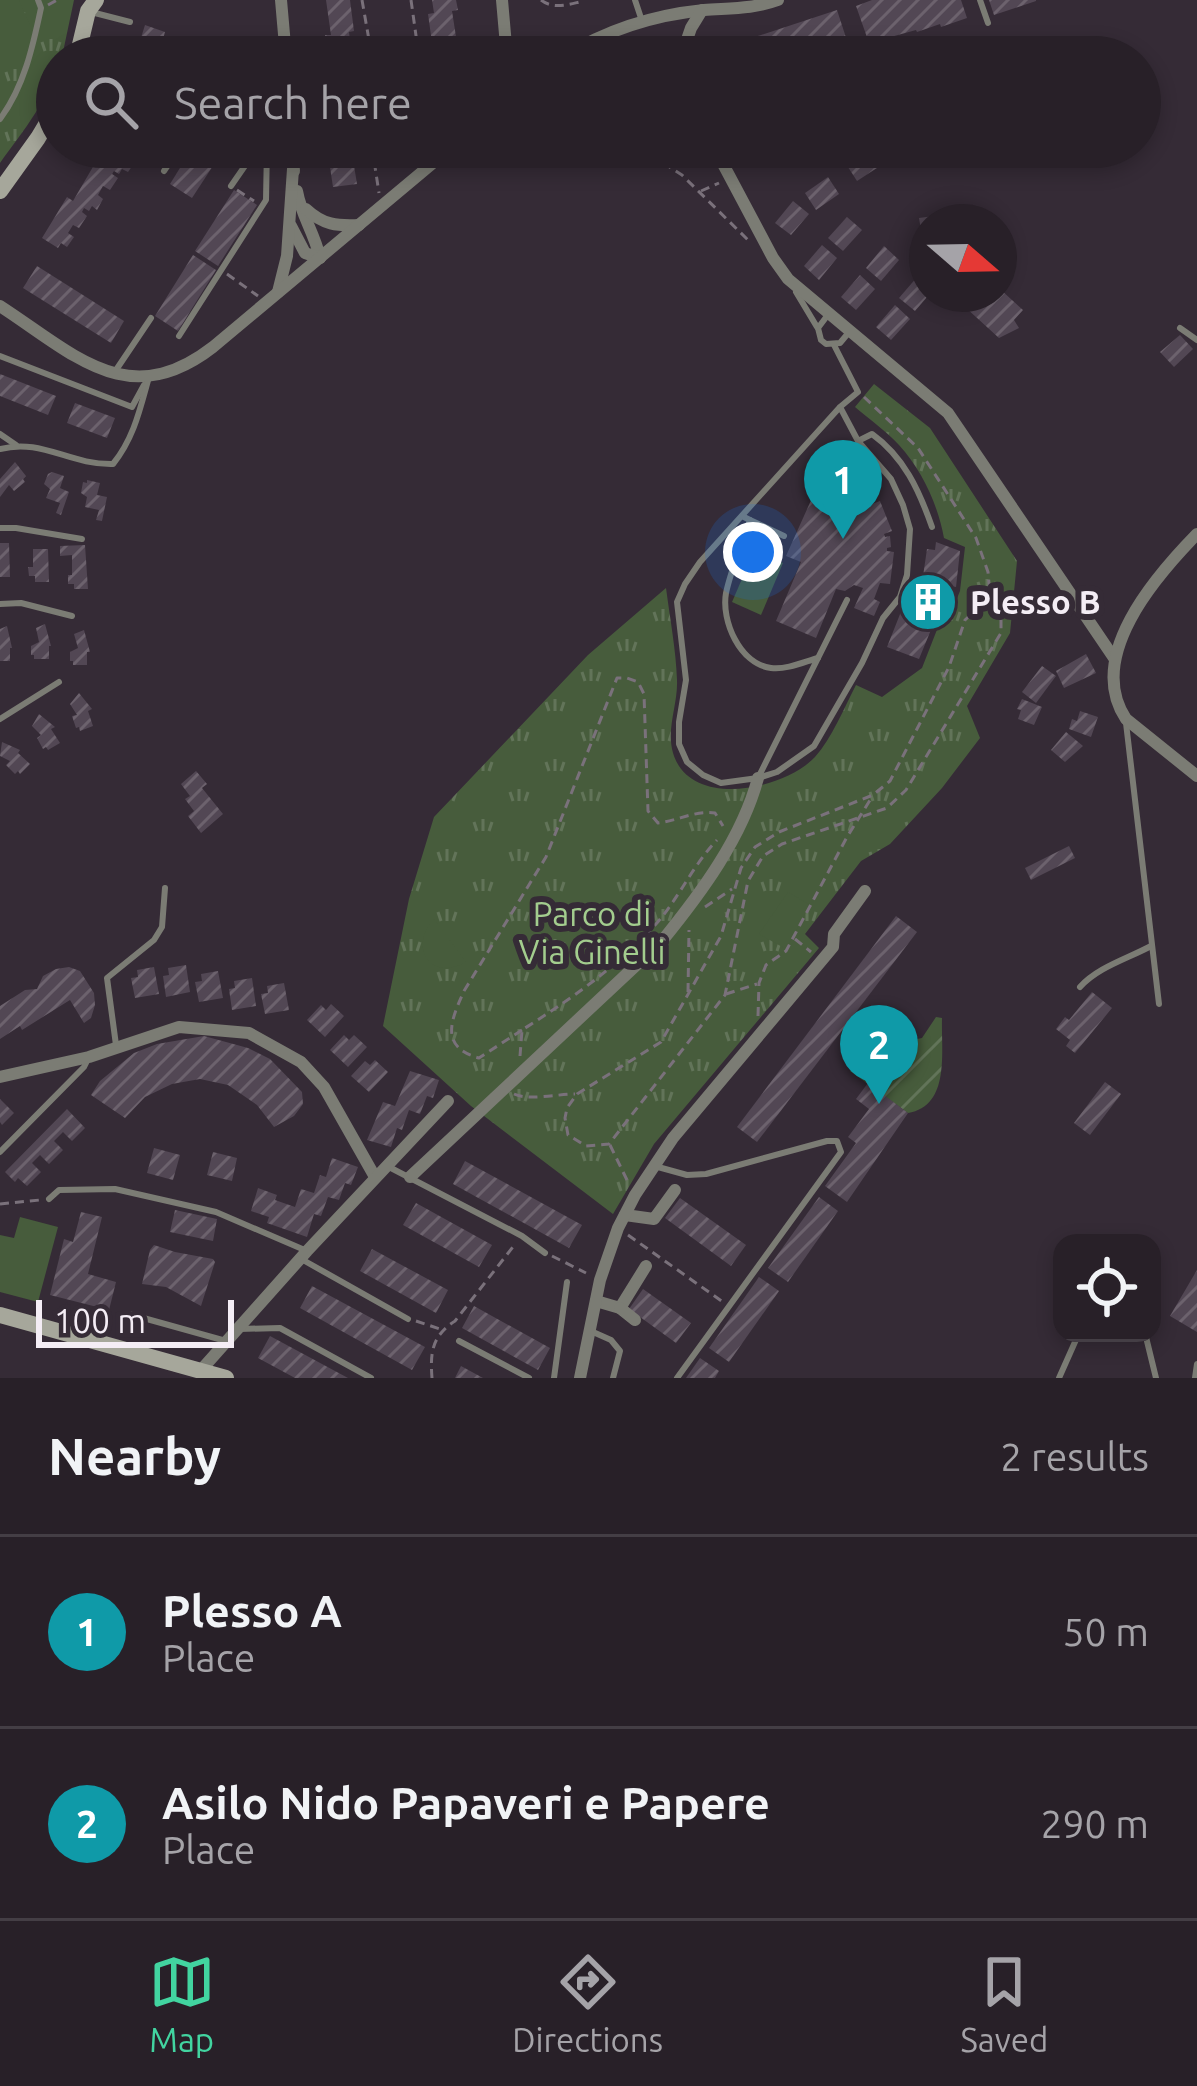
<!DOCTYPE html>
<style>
:root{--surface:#282028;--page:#302830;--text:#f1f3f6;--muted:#a5a3a8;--line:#443e45;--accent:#42d4a0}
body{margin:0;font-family:Ubuntu,sans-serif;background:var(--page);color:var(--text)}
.controls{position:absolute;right:36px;bottom:36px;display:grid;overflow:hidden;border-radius:24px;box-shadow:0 6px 18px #0003}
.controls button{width:108px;height:108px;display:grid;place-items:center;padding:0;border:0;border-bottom:3px solid var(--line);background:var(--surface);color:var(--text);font:60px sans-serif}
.compass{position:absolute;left:909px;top:204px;width:108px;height:108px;border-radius:50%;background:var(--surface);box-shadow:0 6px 18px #0003;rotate:110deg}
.scale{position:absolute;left:36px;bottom:30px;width:198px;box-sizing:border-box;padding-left:12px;border:6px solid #f4edf5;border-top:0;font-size:33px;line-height:42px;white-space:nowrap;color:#f4edf5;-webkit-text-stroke:9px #352b36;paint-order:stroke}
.you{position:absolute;left:753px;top:552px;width:42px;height:42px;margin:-30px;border:9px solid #fff;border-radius:50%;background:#1a73e8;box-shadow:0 0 0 18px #1a73e833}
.badge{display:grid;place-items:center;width:78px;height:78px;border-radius:50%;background:var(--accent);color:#fff;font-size:39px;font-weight:700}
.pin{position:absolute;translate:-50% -99px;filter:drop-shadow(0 3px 6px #0008)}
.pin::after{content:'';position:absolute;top:63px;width:42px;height:36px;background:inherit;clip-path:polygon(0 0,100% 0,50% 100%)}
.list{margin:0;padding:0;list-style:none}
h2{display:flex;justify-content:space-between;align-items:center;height:156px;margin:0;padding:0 48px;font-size:51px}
h2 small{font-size:39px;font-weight:400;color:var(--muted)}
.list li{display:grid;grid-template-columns:78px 1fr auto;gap:36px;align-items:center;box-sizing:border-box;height:192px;padding:0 48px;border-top:3px solid var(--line)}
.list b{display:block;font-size:45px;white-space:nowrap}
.list p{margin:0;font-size:39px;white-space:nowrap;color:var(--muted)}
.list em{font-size:39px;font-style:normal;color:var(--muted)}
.icon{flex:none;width:66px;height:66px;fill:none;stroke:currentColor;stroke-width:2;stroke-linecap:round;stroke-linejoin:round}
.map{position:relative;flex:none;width:1197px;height:1378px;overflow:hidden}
.search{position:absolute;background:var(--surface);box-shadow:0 6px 18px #0003;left:36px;right:36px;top:36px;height:132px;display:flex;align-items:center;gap:30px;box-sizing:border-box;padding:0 42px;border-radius:66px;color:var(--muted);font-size:45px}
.sheet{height:540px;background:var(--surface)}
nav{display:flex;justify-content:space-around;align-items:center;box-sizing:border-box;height:168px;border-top:3px solid var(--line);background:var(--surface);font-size:33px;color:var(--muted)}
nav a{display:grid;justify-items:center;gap:6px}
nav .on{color:var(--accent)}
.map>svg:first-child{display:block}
</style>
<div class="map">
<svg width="1197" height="1378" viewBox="0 0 1197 1378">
<defs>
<pattern id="grass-tufts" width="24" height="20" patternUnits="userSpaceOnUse" patternTransform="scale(3)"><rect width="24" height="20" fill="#475c3c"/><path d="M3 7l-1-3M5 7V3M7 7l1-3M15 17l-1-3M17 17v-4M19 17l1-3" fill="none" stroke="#627459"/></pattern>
<pattern id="garden-furrows" width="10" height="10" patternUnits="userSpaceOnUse" patternTransform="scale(3)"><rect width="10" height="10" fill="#475c3c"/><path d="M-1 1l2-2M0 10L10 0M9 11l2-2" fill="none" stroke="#627459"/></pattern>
<pattern id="building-hatch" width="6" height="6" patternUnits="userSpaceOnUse" patternTransform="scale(3)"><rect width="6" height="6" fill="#524754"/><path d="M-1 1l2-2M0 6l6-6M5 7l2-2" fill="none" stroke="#6c626d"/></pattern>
</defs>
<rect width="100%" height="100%" fill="#352b36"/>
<g fill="url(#grass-tufts)">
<path d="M 0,0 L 74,0 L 63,52 L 61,57 L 57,57 C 56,92 20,135 0,163 Z"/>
<path d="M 874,384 L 930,428 L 1017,561 L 1010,633 L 967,706 L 980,738 L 942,788 L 890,844 L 861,861 L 805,934 L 819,948 L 654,1144 L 613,1214 L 471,1106 L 383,1026 L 409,899 L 434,817 L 588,655 L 666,588 C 670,619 676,650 677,680 C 678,705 666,728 673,753 C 690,810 784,790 815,757 C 832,738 844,708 856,685 L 882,697 L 922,668 L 940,622 L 947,623 L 960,591 L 965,547 L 944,538 C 938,505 922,470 899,445 C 886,431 869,419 855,407 Z"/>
</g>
<path fill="url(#garden-furrows)" d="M 936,1017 L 942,1018 C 941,1051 951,1106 908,1113 L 850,1071 L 908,1041 L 922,1038 Z"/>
<g fill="#475c3c">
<polygon points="0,0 19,0 30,25 0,40"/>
<polygon points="754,551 783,563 761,615 732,602"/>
<polygon points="788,892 810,905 786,949 759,934"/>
<path d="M 434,919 L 466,962 C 430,982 408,947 434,919 Z"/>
<polygon points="20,1217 58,1227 38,1302 0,1292 0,1235 14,1238"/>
</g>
<g fill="url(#building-hatch)">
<polygon points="326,0 350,0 354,31 349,32 352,57 328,57 325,35 331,35"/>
<polygon points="432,0 456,0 458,10 452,11 459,56 434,57 428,14 434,13"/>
<polygon points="872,0 961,0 967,18 941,27 940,24 917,32 916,30 869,43 856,6"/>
<polygon points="989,0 1036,0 1036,1 994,15"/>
<polygon points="837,10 851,53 838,57 748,57 743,41"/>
<polygon points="145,25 165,32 163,39 174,42 169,57 135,57"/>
<polygon points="240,43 262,57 231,57"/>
<polygon points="114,147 135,147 129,158 135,162 128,172 122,169 119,174 114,171 112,174 118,178 110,190 103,186 98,195 103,199 97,210 92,206 89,211 84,208 82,212 87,216 79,228 73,225 68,233 74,237 67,247 61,243 58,248 42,238 67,197 73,201 97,160 104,164"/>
<polygon points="193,147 224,149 192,198 170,184"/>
<polygon points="327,147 351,147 357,184 333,187"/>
<polygon points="381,147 414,147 414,150 382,155"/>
<polygon points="882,147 908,147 889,159"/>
<polygon points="869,149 880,166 857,181 846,164"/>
<polygon points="828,177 839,194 816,210 805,193"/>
<polygon points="234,190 257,205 218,266 195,251"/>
<polygon points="793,201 809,214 791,235 775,223"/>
<polygon points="941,215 942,222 927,222 927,236 922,236 919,218"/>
<polygon points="847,217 862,230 843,251 828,238"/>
<polygon points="822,245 837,258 819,280 804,266"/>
<polygon points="884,246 899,260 881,281 866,268"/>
<polygon points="193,255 216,270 178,331 155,316"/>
<polygon points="37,266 124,321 111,343 23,288"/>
<polygon points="860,275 875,289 856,310 841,297"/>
<polygon points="918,276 927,284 927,297 915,311 899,298"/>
<polygon points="1001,290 1023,310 1014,320 1019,328 999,338 965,307 977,294 989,294 994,298"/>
<polygon points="895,305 910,319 891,340 876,327"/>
<polygon points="1180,335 1193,349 1174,367 1160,352"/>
<polygon points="0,374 56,396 48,415 0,396"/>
<polygon points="75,403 115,418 107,438 67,423"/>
<polygon points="15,462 26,476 23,479 25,482 14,491 9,485 0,497 0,479"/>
<polygon points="842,464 868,484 862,491 869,490 875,499 871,502 872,504 880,501 892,531 884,534 885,537 890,536 891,547 887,548 887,551 894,552 890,584 880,583 874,599 880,602 874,616 854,608 863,588 854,585 845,591 836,589 816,638 776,621 801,562 786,556 817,487 823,490"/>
<polygon points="52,472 64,476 60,488 69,492 61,515 56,513 60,503 46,498 50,489 44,484 48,474"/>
<polygon points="87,480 100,483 97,495 107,497 102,521 96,520 99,510 85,507 87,497 81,493 83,482 87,483"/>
<polygon points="936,542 960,551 956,587 951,586 946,598 951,600 943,620 934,616 932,619 935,620 919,659 887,647 910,589 922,583 927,549 935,550"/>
<polygon points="0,543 9,543 10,577 0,577"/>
<polygon points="85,545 88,589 74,589 74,584 68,584 68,575 72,575 72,555 60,556 60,546"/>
<polygon points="33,549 48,549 49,582 35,582 35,576 29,576 28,567 33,567"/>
<polygon points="45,624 51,646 49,646 49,659 34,659 34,655 31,655 31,646 39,642 36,628"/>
<polygon points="7,626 12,648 10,648 10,661 0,661 0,629"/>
<polygon points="84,630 90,652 87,652 87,665 73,665 73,661 70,661 70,652 78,648 74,634"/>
<polygon points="1086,654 1096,673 1064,688 1056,671"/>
<polygon points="1042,666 1056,676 1036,703 1022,692"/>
<polygon points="79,693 92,709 88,711 93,726 80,731 79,727 76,728 72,716 77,715 70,704"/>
<polygon points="1022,699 1042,707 1034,725 1018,719 1021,710 1017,709"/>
<polygon points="1080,711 1098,717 1091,737 1069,729 1072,719 1077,721"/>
<polygon points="39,714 55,727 51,729 60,743 48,750 46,747 43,749 37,738 41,735 32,726"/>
<polygon points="1066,732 1083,746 1065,762 1051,750"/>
<polygon points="2,742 20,750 18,753 30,764 20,774 18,771 15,774 6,765 10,761 0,756"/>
<polygon points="196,771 207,784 202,788 223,814 201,833 188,816 194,811 185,799 190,796 181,784"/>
<polygon points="1069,846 1075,858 1031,880 1025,868"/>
<polygon points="896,916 917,932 757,1142 737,1127"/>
<polygon points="186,965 190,992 166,997 163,976 169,975 168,968"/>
<polygon points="69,967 80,971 94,993 95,1005 91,1018 84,1023 70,1000 22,1030 20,1026 0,1039 0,1006 25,990 37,989 43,976 56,969"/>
<polygon points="154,967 159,994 135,998 131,978 138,977 137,970"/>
<polygon points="218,971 223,998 199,1002 195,982 202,981 201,974"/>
<polygon points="252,978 256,1006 232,1010 229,989 235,988 234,981"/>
<polygon points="284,983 289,1010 265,1014 261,994 268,993 267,986"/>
<polygon points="1092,992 1112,1008 1075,1053 1066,1046 1070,1040 1056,1029 1065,1017 1069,1020"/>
<polygon points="331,1004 344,1016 325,1037 307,1020 321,1005 326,1010"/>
<polygon points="344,1035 349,1040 354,1035 367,1047 348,1067 330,1050"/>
<polygon points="204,1036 248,1048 270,1059 302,1092 303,1104 294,1116 274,1127 257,1105 228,1085 200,1079 172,1084 145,1097 125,1118 91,1095 100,1081 134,1053 157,1044"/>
<polygon points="375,1060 388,1072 369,1092 351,1076 365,1061 370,1065"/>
<polygon points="410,1071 439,1080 433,1098 427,1096 420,1114 409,1110 402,1130 397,1128 391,1147 367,1140 383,1102 395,1106"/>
<polygon points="1105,1082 1121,1094 1090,1135 1074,1123"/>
<polygon points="868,1083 908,1113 847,1202 825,1186 856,1143 848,1137 869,1109 856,1099"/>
<polygon points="0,1099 14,1113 2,1125 0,1122"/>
<polygon points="67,1109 85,1128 72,1141 63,1132 54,1141 63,1150 49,1164 40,1155 32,1163 41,1172 27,1186 18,1178 15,1182 5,1172"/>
<polygon points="154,1148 180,1155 173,1180 147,1173"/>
<polygon points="213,1152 237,1158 232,1181 207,1175"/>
<polygon points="332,1158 358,1167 351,1185 345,1183 339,1200 328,1197 321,1216 314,1214 307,1237 267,1223 269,1217 251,1211 258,1188 277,1195 275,1200 295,1207 301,1189 314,1193 320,1175 326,1177"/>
<polygon points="465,1161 582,1225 569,1248 453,1184"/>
<polygon points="819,1197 838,1211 788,1282 768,1268"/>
<polygon points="680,1198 746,1245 731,1266 665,1218"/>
<polygon points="416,1203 492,1245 479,1267 403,1225"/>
<polygon points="175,1210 217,1219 213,1241 170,1232"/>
<polygon points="81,1212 102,1217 88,1274 116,1282 109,1310 50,1295 64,1239 73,1242"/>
<polygon points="154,1245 175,1252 213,1259 215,1262 201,1306 166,1287 142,1284 150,1250"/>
<polygon points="372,1249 448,1290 436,1313 360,1271"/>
<polygon points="1197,1270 1197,1332 1170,1316"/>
<polygon points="759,1277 779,1291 729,1362 709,1348"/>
<polygon points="312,1286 425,1347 412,1370 300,1308"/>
<polygon points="643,1289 691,1323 676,1343 629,1309"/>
<polygon points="474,1306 550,1348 538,1370 462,1328"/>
<polygon points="270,1336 348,1378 295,1378 258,1358"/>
<polygon points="700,1358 719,1371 715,1378 686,1378"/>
<polygon points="461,1366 483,1378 455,1378"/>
</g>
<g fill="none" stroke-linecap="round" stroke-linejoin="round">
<g stroke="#7a717b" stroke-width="3" stroke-dasharray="9 6" stroke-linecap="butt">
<polyline points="362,0 372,57"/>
<polyline points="411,0 419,57"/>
<path d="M 541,0 C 554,10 569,4 584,1"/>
<polyline points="48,5 57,0"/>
<polyline points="372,147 379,193"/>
<polyline points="590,147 617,156 656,161 668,166 682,175 748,240"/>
<polyline points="237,190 254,201"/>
<polyline points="701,191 719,183"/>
<polyline points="227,274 258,296"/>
<polyline points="864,397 918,448 976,538 988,572 991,606 1001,613 1001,633 906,790 887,808 782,844 763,856 748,881 725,995 609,1144 586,1146 568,1135 565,1118 567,1108 577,1094 661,1042 721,936 741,868 755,847 779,832 873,795 890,781 949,667 965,620 978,608 991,606"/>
<polyline points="705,907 732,889"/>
<polyline points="795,939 811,952"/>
<polyline points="688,992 689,930"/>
<polyline points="726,994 757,984"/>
<polyline points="758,1016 759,983 766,965 786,951 847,837 872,797"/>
<path d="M 522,1030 L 479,1058 C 439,1047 451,1020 464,991 L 546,857 L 617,678 L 627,678 L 638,682 L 644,694 L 648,811 L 658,823 C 677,821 696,810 715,813 L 723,826"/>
<path d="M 520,1056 L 522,1030 C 571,999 617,967 656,924 C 679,898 693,865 717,840"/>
<path d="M 514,1094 C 529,1101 557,1094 575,1094"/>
<polyline points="610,1145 627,1180"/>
<polyline points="0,1204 40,1200"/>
<polyline points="628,1235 723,1302"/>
<polyline points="552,1256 586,1273"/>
<polyline points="416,1321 440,1329"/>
<path d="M 432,1378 C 430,1352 432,1336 455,1321 L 516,1243"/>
</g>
<g stroke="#7b7c74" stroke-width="6">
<polyline points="635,0 642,21"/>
<polyline points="980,0 988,23"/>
<polyline points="91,12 130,22"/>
<path d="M 0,119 C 24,87 33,46 41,8 L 38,0"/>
<polyline points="164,171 180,147"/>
<polyline points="231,186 258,147"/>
<polyline points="796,292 817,327"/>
<polyline points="827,316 818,328 821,340 826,344 840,343 850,331"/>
<polyline points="1180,328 1197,340"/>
<polyline points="179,336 266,200 267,147"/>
<polyline points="834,345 858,392 840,407 700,562 685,584 677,602 686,680 679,722 679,744 687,762 703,775 721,783 758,778 777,772 814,746 862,663 883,618 900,597 907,575 910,529 903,505 891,479 858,441 840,407"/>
<polyline points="0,356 132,407 144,385"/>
<polyline points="116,370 151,318"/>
<polyline points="0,434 16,445"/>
<path d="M 858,441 L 872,434 C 904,457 919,490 932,527"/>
<path d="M 0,449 C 42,438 69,465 113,464 C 134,438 140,409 149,377"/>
<path d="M 742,516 L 750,520 C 742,544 731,569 726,593 C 721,621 740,664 771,668 C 786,670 804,662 818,658"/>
<polyline points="750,520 784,536"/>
<polyline points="0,528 16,528 82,539"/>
<polyline points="0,604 21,603 72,616"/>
<polyline points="0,719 59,682"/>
<polyline points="1126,723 1159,1004"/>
<polyline points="758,778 847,600"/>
<path d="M 1080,987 C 1098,967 1127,959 1151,946"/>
<polyline points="116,1045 107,978 154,940 162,927 165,888"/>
<polyline points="0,1152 84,1067 88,1059"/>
<polyline points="389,1167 522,1236 545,1253"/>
<polyline points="658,1167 687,1175 706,1174 827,1141 837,1141 841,1152 677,1378"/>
<polyline points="49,1199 59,1190 115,1189 216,1212 307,1251"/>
<polyline points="303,1260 408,1319"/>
<polyline points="129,1314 226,1341"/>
<polyline points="239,1329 280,1328 371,1378"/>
<polyline points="593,1332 611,1340 620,1351 613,1378"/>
<polyline points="1145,1333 1156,1378"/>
<polyline points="459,1341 529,1378"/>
<polyline points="554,1378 567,1282"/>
<polyline points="1059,1378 1079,1333"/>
<polyline points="1195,1378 1197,1364"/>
</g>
<g stroke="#7b7c74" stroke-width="12">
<polyline points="281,0 286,57"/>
<polyline points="502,0 507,57"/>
<polyline points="516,51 528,57"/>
<path d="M 563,57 C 606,30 654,15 704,10 C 729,8 754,9 778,0"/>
<polyline points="681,57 691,28 702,10"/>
<polyline points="292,147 294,171"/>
<polyline points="714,147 773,258 788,279 948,413 1114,658"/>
<path d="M 297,191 C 301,215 315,234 320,258"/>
<path d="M 306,209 C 323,225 337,226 359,225"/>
<polyline points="291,226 305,253 320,258"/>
<polyline points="278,292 287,256 293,169"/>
<path d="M 0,306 C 74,354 128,413 213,347 L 452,147"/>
<path d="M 1197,534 C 1155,577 1085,657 1126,719 L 1197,776"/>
<polyline points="0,1077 89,1057 179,1027 249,1033 301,1062 324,1087 375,1177"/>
<path d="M 410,1177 L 662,941 C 701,893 742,838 758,778"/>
<polyline points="625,1215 654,1219 675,1190"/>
<polyline points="596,1301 620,1308 646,1266"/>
<polyline points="620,1308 635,1320"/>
<polyline points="202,1369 307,1251 448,1101"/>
<polyline points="580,1378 600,1280 618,1228 635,1195 673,1138 833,947 834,934 865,891"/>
</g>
<g stroke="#a6a79b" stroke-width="16">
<polyline points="77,57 88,11 96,0"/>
<polyline points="0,191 38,138 57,106"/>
<polyline points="0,1315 226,1378"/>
</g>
</g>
<defs>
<symbol id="building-disc" viewBox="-11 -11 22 22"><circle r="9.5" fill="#0f9aa8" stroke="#352b36"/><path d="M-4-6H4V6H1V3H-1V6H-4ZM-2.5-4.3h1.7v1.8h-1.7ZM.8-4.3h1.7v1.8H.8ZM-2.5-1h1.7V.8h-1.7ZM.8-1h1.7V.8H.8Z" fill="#fff"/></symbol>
</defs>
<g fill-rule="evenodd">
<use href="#building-disc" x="895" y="569" width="66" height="66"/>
</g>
<g text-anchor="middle" stroke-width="12" stroke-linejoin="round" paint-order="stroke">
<g font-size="33" font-weight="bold" fill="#f4edf5" stroke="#352b36" text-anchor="start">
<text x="970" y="614">Plesso B</text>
</g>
<g font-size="33" fill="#a3cd8e" stroke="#352b36">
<text x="592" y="926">Parco di<tspan x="592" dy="38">Via Ginelli</tspan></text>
</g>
</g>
</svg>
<div class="controls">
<button><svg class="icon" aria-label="locate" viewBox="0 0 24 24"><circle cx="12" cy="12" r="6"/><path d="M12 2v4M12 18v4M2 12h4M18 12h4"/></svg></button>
</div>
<svg class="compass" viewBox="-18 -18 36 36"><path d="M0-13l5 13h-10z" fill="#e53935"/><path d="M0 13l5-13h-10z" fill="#a5a3a8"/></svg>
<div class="scale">100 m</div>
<div class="you"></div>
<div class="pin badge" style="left:843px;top:539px;background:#0f9aa8">1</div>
<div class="pin badge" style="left:879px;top:1104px;background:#0f9aa8">2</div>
<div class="search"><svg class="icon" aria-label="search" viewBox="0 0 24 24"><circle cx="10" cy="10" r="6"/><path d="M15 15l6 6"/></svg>Search here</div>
</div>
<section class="sheet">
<h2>Nearby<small>2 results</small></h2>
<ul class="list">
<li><span class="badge" style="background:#0f9aa8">1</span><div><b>Plesso A</b><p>Place</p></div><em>50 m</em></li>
<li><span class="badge" style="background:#0f9aa8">2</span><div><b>Asilo Nido Papaveri e Papere</b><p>Place</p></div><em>290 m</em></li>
</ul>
</section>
<nav>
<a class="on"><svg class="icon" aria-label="map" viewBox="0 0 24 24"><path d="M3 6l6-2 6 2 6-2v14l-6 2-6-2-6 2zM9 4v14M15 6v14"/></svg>Map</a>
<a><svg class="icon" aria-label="directions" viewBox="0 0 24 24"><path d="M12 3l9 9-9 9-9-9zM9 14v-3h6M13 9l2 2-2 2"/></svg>Directions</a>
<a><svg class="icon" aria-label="saved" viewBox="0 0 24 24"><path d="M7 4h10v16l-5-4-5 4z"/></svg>Saved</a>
</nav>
